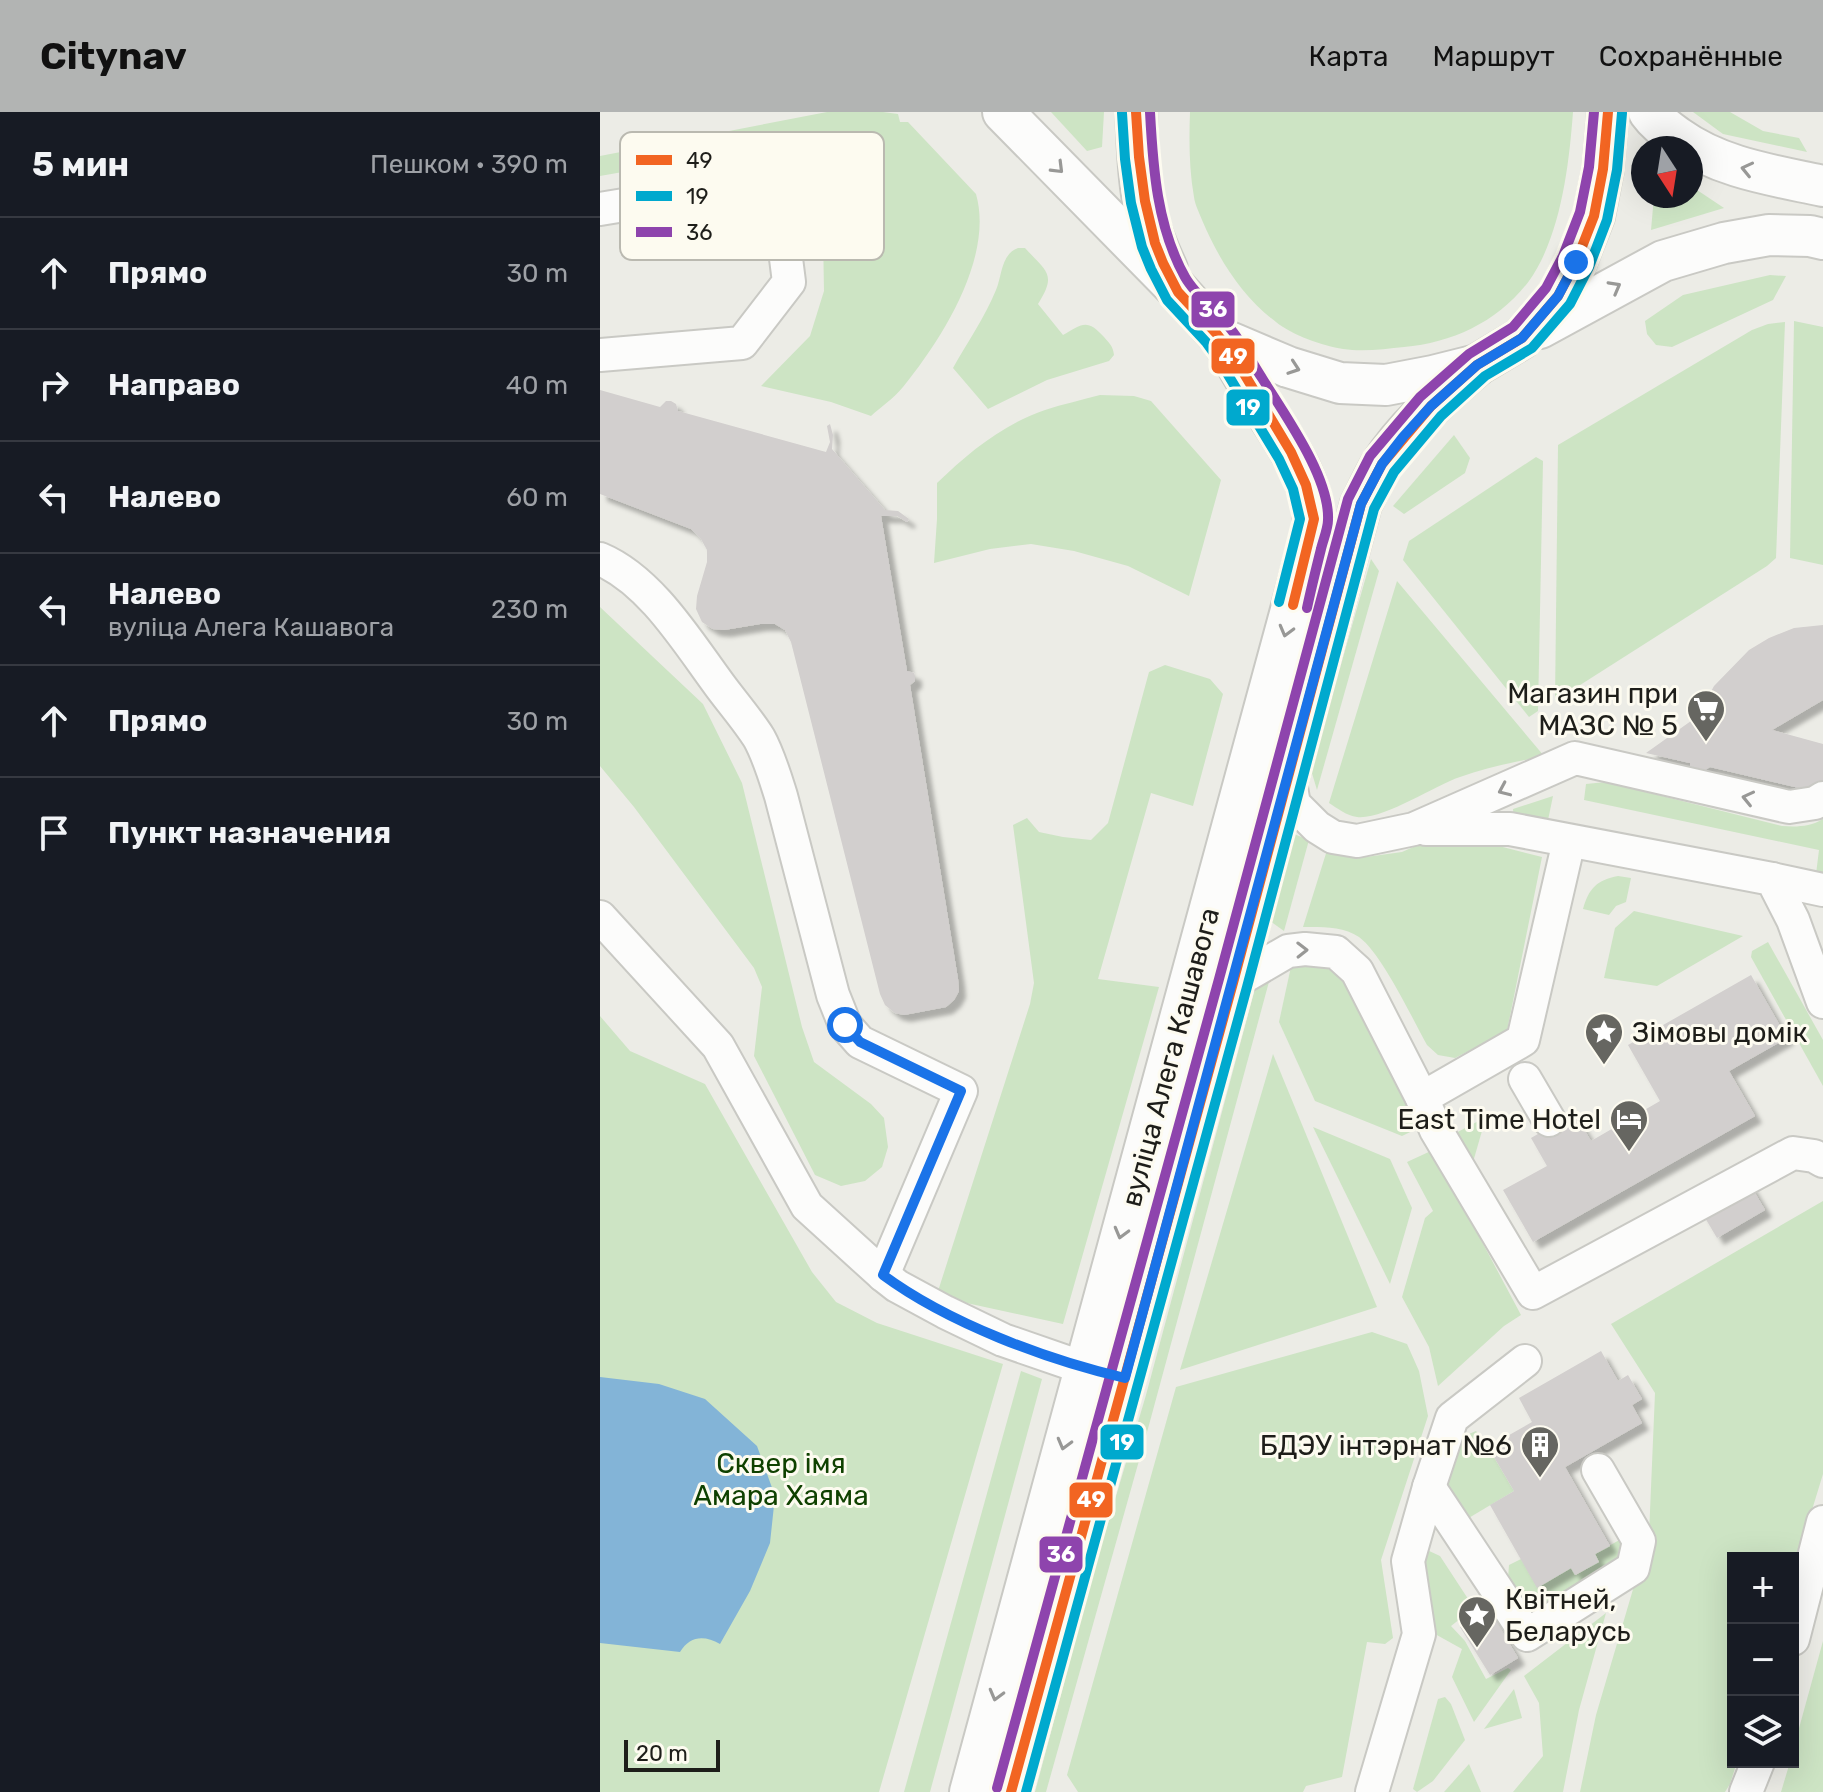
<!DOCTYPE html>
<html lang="ru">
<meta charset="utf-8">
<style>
:root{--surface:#171b24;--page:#242831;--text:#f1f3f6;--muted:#9ea1a6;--line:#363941;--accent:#b2b4b3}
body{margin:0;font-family:Rubik,sans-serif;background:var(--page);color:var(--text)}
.controls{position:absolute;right:24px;bottom:24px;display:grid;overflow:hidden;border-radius:0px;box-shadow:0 8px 32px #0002}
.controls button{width:72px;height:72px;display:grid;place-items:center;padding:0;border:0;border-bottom:2px solid var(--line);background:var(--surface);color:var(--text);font:40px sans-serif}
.compass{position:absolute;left:1031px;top:24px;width:72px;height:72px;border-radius:50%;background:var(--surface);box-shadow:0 8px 32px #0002;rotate:168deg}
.scale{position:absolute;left:24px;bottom:20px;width:96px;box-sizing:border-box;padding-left:8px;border:4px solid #1e1e1a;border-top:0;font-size:22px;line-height:28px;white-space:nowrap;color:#1e1e1a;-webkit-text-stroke:6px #fdfbf0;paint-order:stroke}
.stop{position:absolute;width:24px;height:24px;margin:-18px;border:6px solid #1a73e8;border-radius:50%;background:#fff}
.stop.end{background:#1a73e8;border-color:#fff;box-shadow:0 2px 8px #0008}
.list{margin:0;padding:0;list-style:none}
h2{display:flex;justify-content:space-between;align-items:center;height:104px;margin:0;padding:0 32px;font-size:34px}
h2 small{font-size:26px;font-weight:400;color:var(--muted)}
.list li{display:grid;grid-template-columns:52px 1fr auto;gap:24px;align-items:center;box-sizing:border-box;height:112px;padding:0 32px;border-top:2px solid var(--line)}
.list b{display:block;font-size:30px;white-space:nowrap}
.list p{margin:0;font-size:26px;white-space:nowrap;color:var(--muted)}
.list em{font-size:26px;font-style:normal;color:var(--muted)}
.icon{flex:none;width:44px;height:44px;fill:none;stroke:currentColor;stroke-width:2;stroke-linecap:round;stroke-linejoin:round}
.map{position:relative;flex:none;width:1223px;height:1680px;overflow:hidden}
header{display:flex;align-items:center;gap:48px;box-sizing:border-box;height:112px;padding:0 40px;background:var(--accent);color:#111}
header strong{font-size:38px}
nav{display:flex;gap:44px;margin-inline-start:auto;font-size:28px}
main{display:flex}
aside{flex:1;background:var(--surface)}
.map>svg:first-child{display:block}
</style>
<header>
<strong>Citynav</strong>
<nav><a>Карта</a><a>Маршрут</a><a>Сохранённые</a></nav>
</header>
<main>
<aside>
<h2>5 мин<small>Пешком · 390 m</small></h2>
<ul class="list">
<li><svg class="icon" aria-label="ahead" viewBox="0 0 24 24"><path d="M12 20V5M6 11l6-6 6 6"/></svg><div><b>Прямо</b></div><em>30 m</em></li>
<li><svg class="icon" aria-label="right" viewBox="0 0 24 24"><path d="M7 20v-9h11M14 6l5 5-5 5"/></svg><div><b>Направо</b></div><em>40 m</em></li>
<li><svg class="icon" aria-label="left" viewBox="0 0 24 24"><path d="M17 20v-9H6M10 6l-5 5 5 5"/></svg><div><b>Налево</b></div><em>60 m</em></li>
<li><svg class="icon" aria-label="left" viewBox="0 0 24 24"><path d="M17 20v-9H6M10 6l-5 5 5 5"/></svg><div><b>Налево</b><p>вуліца Алега Кашавога</p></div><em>230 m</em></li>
<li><svg class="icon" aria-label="ahead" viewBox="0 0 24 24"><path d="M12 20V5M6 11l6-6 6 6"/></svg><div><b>Прямо</b></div><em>30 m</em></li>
<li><svg class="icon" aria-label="arrive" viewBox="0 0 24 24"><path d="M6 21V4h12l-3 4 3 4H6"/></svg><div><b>Пункт назначения</b></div></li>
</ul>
</aside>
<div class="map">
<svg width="1223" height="1680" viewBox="0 0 1223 1680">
<defs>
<filter id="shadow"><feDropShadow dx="7" dy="7" stdDeviation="2" flood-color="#0004"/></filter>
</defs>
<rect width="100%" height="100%" fill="#ecece6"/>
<g fill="#cde4c4">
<path d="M 227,0 L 283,0 L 298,2 L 300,10 L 308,10 L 376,82 C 394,145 342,227 303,275 C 294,286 281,295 271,304 L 231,290 L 161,274 L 210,224 L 224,179 L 223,122 L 210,27 L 0,64 L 0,44 Z"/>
<polygon points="451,0 504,0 502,35 487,39"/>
<path d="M 590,0 L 973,0 C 969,53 961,124 929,169 C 899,209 853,231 804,235 C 785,237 763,240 743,237 C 723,234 692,223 676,210 C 642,185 618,146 602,108 C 599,100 595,93 594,85 C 589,57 589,28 590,0 Z"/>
<polygon points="1093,0 1130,0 1163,19 1199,26 1207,40 1123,22"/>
<polygon points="1091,74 1124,96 1051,118 1054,84 1091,84"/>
<path d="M 418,136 L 425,136 C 447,160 457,162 438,192 L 463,223 C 482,212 487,206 504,225 C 510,232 513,234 514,243 L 509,249 L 447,268 L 388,297 L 353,256 C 367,231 385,205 396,178 C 402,164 401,142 418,136 Z"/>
<polygon points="1170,163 1186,164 1173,188 1072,235 1056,233 1047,222 1045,209 1083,183"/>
<polygon points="1194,209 1223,215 1223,453 1190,446"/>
<polygon points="1185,210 1176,446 1167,454 955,589 958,333 1152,218 1168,212"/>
<path d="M 500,283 L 534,284 L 551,289 L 621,368 L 589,484 L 528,454 L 474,439 L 431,432 L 390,437 L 334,451 L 337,407 L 337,371 C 368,341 403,312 445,298 C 463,292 482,288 500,283 Z"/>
<polygon points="854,323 870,346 865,361 804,402 793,394"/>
<polygon points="936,345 943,349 938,599 929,605 803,448 809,429"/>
<polygon points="771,447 779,459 717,678 711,658"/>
<path d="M 797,469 L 944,644 C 916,650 887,655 860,665 C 833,674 784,708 757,705 C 747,704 737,696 729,691 Z"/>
<polygon points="0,495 103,592 142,671 202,915 214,950 271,992 284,1006 288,1035 282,1055 265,1069 241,1074 215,1063 154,944 162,875 154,856 34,695 0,654"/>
<polygon points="565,553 610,567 623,582 593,694 551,681 498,867 559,875 463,1212 339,1185 339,1176 430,892 434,871 413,713 427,706 439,720 463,725 491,728 508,711 549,560"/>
<path d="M 1006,670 L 1182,714 C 1196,715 1210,715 1223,707 L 1223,764 L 1216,762 L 1219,738 L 984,688 L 986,672 Z"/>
<polygon points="953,684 947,713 914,708 913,697"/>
<polygon points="694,722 709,728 684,819 670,809"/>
<path d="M 864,725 L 942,745 L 907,919 L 855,946 L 838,943 L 827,933 C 812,906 782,842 759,825 C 743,814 721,815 703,815 L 728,735 L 749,744 L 766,745 L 802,740 L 820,732 Z"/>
<path d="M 1018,764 L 1031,766 L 1026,790 L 1016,794 L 1009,803 L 983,797 C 989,776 997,768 1018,764 Z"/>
<polygon points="1034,799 1143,824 1057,874 1004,866 1015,816"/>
<polygon points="1168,830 1223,928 1223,974 1151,845 1152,839"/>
<polygon points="692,850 733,856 744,864 831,1010 802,1024 715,989 679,910"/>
<polygon points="670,866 549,1313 446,1680 435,1680 495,1455 546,1283 656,873"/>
<polygon points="0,904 30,939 105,972 212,1160 236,1190 277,1211 403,1252 279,1680 0,1680"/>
<polygon points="673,942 777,1195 580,1258"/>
<polygon points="886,1005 871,1057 852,1023"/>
<polygon points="713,1015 790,1047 812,1096 790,1172"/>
<polygon points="833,1038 921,1203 904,1214 838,1274 829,1235 802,1185 825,1106 833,1099 807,1050"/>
<polygon points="1223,1089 1223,1362 1193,1460 1193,1446 1133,1446 1133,1650 1137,1650 1130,1672 1125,1680 980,1680 996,1603 1049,1423 1055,1281 1011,1212"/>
<polygon points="772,1220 807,1232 819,1259 828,1304 781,1448 793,1526 785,1532 767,1530 742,1665 706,1674 703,1680 478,1680 467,1663 576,1275"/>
<polygon points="421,1259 442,1267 330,1680 304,1680"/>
<polygon points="876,1319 888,1335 914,1379 867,1407 844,1371 855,1328"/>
<polygon points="1021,1427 1026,1436 1022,1454 947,1497 932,1497 917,1486 908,1466 909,1453 921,1447 938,1475 971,1456 976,1463 998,1450 995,1442"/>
<polygon points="827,1438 840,1444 874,1496 851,1514 865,1529 886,1567 908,1556 911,1558 874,1610 852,1565 862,1537 826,1517 818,1443"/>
<polygon points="1006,1501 979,1598 963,1680 913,1680 943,1644 939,1591 924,1564"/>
<polygon points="1223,1529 1223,1680 1181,1680 1190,1650 1193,1650 1193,1638"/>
<polygon points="914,1577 922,1606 884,1617"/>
<polygon points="845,1585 851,1592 865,1628 833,1669 817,1680 813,1677 838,1587"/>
<polygon points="869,1652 881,1680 844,1680"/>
</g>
<path fill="#83b4d7" d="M 0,1265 L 59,1272 L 105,1287 L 157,1334 L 175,1384 L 170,1431 L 150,1479 L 120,1532 C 104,1523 90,1524 80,1540 L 0,1531 Z"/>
<g fill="#d2cfce" filter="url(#shadow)">
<polygon points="0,278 60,295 66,289 71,289 76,292 78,299 226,340 230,330 227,314 230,312 233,323 232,337 285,398 298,399 309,407 307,410 297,404 281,404 307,559 314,561 315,564 315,569 310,573 358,867 359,879 354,888 346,895 304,903 295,901 285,893 280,882 191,530 185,518 175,512 160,512 124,518 113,517 102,510 96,497 97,484 107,450 107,438 101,427 91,417 0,382"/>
<polygon points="1223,513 1223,588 1172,618 1223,632 1223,673 1212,679 1110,655 1090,667 1090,651 1046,641 1098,604 1114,574 1149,538 1169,526 1194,516"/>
<polygon points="1151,863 1187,926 1129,959 1155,1004 933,1130 903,1078 947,1054 931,1026 974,1001 991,1029 1060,989 1028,933"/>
<polygon points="1149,1071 1165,1098 1117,1126 1101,1099"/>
<polygon points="1001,1239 1018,1269 1028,1263 1042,1287 1032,1293 1042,1311 965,1355 1010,1434 995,1442 999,1450 975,1463 971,1456 937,1476 890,1393 914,1379 888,1335 932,1310 919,1286"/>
<polygon points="889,1497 918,1546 890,1563 860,1515"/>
</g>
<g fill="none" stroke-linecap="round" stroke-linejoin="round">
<defs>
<g id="minor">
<polyline points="0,97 176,68 189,170 142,231 0,243"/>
<path d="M 0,447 C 50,468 87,529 118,571 C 131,589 147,607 159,626 C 169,644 175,665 181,684 L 233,883 L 245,913 L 260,930 L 361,979 L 283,1163"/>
<polyline points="689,665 694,692 717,715 733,725 757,729 814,717 975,646 1189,695 1215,691 1223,686"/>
<polyline points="826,717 910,717 1172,767 1193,808 1223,890"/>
<polyline points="1172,767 1223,778"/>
<polyline points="0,805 118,934 207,1094 283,1163 297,1174 345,1200 403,1228 484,1256 525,1266"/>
<polyline points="633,871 688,839 705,837 736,840 757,859 822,986 836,1018 933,1181 1193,1041 1214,1044 1223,1049"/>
<polyline points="925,967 949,1008"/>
<polyline points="822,986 923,928 969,729"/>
<polyline points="829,1375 852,1306 925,1249"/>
<polyline points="1193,1527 1223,1410"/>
<polyline points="772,1680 819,1522 808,1449 829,1375 927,1523 1033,1456 1039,1429 998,1358"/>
<polyline points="1146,1680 1158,1650"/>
</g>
<g id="major">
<polyline points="403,0 575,175 622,227 688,255 740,271 786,273 833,264 877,253 922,226 958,184 976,150 994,104 1003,57 1008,0"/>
<path d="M 536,0 C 538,34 538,70 546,103 C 551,122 559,140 567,157"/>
<path d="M 1049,0 C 1057,11 1066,17 1077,25 C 1120,56 1172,63 1223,74"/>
<polyline points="940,216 1063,149 1124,131 1169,123 1210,124 1223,127"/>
<path d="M 370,1680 C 483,1258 600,838 713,417 C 718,371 680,323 657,286 C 645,267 633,246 622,227"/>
<path d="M 411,1680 L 633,871 L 761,392 C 768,379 774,365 781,353 C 806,314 843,283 877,253"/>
</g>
</defs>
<use href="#minor" stroke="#c9c9c4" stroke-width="36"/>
<use href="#major" stroke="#c9c9c4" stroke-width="44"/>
<use href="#minor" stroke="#fcfcfb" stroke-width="32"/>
<use href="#major" stroke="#fcfcfb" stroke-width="40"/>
<defs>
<g id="bus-1">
<polyline points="536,0 539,45 545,89 555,131 563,151 578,180 616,221 631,240 691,340 706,373 714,407 693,493"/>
<polyline points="411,1680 633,871 761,392 782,352 831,294 877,253 922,226 958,184 976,150 994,104 1003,57 1008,0"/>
</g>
<g id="bus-2">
<polyline points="522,1 525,47 531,91 542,135 551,157 567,188 606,230 619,248 679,347 693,377 700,407 679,490"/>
<polyline points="426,1680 647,875 774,397 794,360 841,304 885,264 932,236 970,192 989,155 1007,108 1017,58 1022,1"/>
</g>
<g id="bus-3">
<path d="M 550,0 C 553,56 557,115 585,165 C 597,186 619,200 633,220 C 644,234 652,251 662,266 C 684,302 730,365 728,408 C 728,417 723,428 721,437 C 716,457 711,477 707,496"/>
<polyline points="397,1676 619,867 748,387 770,344 820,285 869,242 913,215 946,176 963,144 980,100 989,55 994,0"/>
</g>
</defs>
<use href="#bus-1" stroke="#fdfbf0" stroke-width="16"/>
<use href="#bus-2" stroke="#fdfbf0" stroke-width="16"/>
<use href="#bus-3" stroke="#fdfbf0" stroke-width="16"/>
<use href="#bus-1" stroke="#f26522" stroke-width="10"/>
<use href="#bus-2" stroke="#00a9ce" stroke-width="10"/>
<use href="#bus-3" stroke="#8e44ad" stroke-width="10"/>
</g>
<defs><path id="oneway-chevron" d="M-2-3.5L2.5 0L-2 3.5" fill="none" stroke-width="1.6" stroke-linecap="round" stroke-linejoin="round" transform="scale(2)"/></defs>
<g stroke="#989896">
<use href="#oneway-chevron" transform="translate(458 56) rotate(45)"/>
<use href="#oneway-chevron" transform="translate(1147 57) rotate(-167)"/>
<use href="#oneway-chevron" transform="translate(1015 175) rotate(-29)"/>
<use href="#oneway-chevron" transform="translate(694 256) rotate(19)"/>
<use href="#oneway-chevron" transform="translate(686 519) rotate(105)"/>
<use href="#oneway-chevron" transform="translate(904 678) rotate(156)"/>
<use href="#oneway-chevron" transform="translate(1148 686) rotate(-167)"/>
<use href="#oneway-chevron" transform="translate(702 838) rotate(-1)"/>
<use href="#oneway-chevron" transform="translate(521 1121) rotate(105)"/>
<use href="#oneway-chevron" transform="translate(464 1332) rotate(105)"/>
<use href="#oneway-chevron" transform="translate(396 1583) rotate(105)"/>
</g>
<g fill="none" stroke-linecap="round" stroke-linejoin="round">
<path stroke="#1a73e8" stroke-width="10" d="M 245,913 L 260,930 L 361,979 L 283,1163 C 348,1211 447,1248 525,1266 L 761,392 L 782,352 L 803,325 L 831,294 L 877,253 L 922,226 L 958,184 L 976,150"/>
</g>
<defs>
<symbol id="supermarket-pin" viewBox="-11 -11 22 30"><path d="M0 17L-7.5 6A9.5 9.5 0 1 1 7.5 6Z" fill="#666661" stroke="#fdfbf0"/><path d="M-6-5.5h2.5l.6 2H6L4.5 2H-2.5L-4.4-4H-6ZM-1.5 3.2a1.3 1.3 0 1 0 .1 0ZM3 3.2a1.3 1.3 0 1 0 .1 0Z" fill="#fff"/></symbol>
<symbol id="sight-pin" viewBox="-11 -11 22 30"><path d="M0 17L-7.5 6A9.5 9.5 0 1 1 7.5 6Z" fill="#666661" stroke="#fdfbf0"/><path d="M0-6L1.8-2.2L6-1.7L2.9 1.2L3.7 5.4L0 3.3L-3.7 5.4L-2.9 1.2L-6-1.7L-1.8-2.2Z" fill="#fff"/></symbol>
<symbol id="hotel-pin" viewBox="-11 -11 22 30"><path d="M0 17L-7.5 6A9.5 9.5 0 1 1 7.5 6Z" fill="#666661" stroke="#fdfbf0"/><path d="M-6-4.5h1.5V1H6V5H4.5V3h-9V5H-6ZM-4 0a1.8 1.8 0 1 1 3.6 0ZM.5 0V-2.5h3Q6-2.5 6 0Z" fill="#fff"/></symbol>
<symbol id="building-pin" viewBox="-11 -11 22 30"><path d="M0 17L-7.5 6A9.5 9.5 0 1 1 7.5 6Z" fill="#666661" stroke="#fdfbf0"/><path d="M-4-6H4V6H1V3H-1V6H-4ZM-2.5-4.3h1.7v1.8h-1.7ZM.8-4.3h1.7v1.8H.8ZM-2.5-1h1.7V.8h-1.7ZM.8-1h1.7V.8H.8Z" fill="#fff"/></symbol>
</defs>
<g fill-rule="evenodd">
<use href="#supermarket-pin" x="1084" y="575" width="44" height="60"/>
<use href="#sight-pin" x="982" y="898" width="44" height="60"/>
<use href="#hotel-pin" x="1007" y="985" width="44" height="60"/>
<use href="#building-pin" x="918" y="1311" width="44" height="60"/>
<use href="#sight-pin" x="855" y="1481" width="44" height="60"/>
</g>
<g text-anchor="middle" stroke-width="6" stroke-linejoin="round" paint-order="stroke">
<g font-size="28" fill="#1e1e1a" stroke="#fdfbf0" text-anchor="end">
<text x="1078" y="591">Магазин при<tspan x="1078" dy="32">МАЗС № 5</tspan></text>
<text x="1032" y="930" text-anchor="start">Зімовы домік</text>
<text x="1001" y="1017">East Time Hotel</text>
<text x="912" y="1343">БДЭУ інтэрнат №6</text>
<text x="905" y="1497" text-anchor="start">Квітней,<tspan x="905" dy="32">Беларусь</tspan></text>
</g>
<g font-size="28" fill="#1e1e1a" stroke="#fdfbf0">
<text transform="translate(570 945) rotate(-75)" y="10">вуліца Алега Кашавога</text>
</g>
<g font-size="28" fill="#0f4100" stroke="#fdfbf0">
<text x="181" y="1361">Сквер імя<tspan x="181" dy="32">Амара Хаяма</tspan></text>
</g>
</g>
<rect x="20" y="20" width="264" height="128" rx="12" fill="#fdfbf0" stroke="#bab9b0" stroke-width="2"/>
<rect x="36" y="43" width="36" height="10" fill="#f26522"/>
<rect x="36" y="79" width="36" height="10" fill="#00a9ce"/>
<rect x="36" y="115" width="36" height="10" fill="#8e44ad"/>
<g font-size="22" fill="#1e1e1a">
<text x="86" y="56">49</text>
<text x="86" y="92">19</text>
<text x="86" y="128">36</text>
</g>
<g stroke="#fdfbf0" stroke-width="3">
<rect x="590" y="178" width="46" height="39" rx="8" fill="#8e44ad"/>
<rect x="610" y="225" width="46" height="38" rx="8" fill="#f26522"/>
<rect x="625" y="276" width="46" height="39" rx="8" fill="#00a9ce"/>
<rect x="499" y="1311" width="46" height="38" rx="8" fill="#00a9ce"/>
<rect x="468" y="1369" width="46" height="38" rx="8" fill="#f26522"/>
<rect x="438" y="1423" width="46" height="39" rx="8" fill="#8e44ad"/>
</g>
<g font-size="22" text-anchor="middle" font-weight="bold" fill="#fff">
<text x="613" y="205">36</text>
<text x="633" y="252">49</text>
<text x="648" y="303">19</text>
<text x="522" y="1338">19</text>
<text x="491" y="1395">49</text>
<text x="461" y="1450">36</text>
</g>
</svg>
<div class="controls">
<button>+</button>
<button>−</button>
<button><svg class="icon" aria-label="layers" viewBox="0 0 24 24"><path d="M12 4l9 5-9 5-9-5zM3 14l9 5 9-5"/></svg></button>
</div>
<svg class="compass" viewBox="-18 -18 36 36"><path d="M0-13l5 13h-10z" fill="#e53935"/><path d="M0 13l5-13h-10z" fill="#9ea1a6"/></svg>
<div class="scale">20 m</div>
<div class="stop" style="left:245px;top:913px"></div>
<div class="stop end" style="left:976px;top:150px"></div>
</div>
</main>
